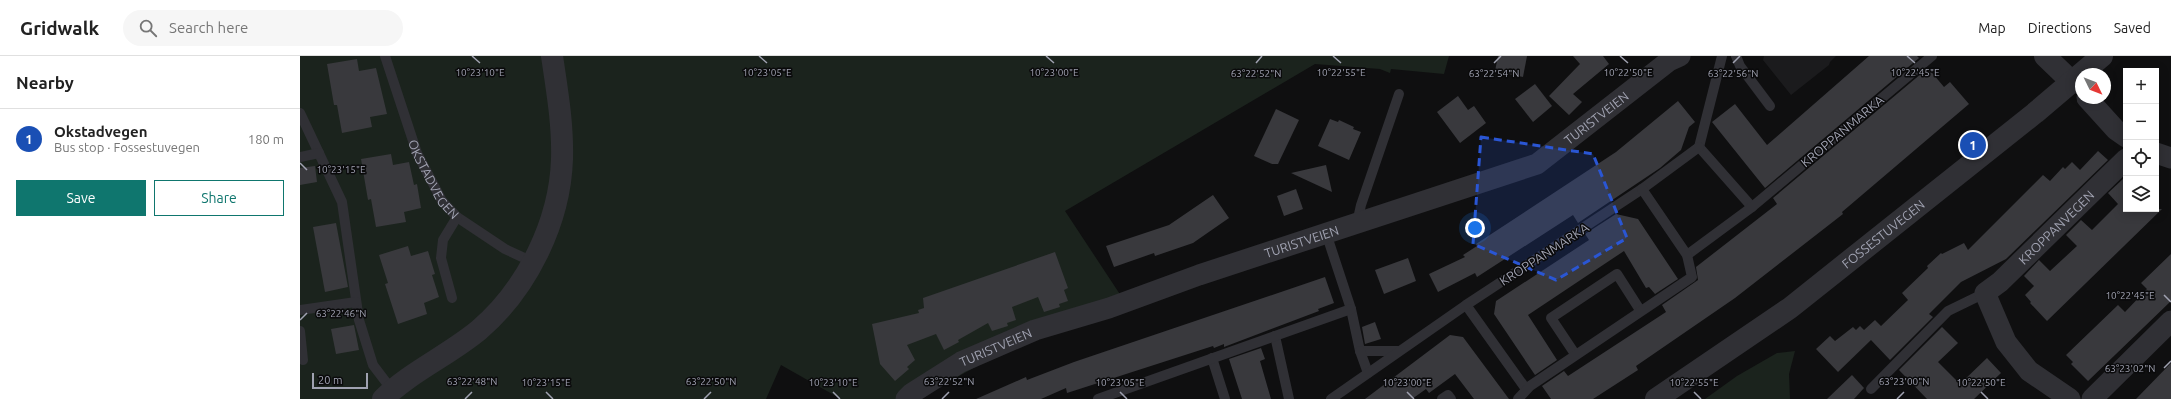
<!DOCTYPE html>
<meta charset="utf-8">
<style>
:root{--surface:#fff;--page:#f6f6f6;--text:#222;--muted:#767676;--line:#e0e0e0;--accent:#0f766e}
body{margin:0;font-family:Ubuntu,sans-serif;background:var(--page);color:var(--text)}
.controls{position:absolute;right:12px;top:12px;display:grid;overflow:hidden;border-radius:0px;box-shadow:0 2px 10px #0003}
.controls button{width:36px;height:36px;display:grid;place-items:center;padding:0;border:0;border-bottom:1px solid var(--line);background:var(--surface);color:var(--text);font:20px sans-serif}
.compass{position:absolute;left:1775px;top:12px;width:36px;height:36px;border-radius:50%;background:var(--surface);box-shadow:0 2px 10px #0003;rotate:133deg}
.scale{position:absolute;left:12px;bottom:10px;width:56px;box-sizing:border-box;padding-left:4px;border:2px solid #a0a2b1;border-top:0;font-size:11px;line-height:14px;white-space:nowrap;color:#a0a2b1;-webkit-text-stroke:3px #0a0a0b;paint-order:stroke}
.you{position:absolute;left:1175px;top:172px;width:14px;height:14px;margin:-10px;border:3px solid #fff;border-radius:50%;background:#1a73e8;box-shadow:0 0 0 6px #1a73e833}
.badge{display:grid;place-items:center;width:26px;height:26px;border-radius:50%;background:var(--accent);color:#fff;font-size:13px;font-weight:700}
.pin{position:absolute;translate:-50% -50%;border:2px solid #fff;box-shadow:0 1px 4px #0006}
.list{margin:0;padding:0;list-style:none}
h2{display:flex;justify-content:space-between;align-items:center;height:52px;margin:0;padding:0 16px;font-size:17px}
h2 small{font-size:13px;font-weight:400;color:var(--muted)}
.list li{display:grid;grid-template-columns:26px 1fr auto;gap:12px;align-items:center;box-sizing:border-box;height:60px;padding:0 16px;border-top:1px solid var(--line)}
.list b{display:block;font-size:15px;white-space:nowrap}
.list p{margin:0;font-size:13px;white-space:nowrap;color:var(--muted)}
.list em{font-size:13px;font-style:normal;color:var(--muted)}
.actions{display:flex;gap:8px;padding:12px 16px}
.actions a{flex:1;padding:9px 0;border:1px solid var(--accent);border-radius:0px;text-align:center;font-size:14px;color:var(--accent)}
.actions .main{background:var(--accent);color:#fff}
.icon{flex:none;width:22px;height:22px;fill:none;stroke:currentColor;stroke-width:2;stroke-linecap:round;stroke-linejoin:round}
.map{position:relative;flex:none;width:1871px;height:343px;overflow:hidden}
header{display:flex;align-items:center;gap:24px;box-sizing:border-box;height:56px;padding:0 20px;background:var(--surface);border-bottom:1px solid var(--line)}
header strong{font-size:19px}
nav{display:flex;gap:22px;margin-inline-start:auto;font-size:14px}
.search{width:280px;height:36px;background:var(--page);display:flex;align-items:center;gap:10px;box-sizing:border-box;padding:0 14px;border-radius:22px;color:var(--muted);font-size:15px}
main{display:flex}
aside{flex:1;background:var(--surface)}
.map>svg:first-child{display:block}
</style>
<header>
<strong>Gridwalk</strong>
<div class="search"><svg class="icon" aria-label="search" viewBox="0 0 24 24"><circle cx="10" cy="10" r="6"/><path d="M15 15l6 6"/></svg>Search here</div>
<nav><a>Map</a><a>Directions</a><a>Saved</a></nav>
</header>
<main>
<aside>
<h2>Nearby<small></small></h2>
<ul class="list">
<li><span class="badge" style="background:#1a4fb4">1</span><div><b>Okstadvegen</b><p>Bus stop · Fossestuvegen</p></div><em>180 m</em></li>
</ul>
<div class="actions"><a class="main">Save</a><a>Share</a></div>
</aside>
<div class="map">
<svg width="1871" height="343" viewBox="0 0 1871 343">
<rect width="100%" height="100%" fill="#0f0f10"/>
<polygon fill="#1b1b1d" points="1464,0 1536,0 1530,6 1529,9 1491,39 1463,4"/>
<g fill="#1b231d">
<polygon points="0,0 1149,0 1144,18 1091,13 1090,17 1080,13 1015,8 765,155 829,252 714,290 617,343 541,343 481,309 466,343 0,343"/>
<polygon points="1495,295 1489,318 1490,343 1405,343 1437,320 1477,297"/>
</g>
<g fill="#39393d">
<polygon points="1198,0 1227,0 1223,21 1195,15"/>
<polygon points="1273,0 1303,0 1309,8 1273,38 1282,46 1269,59 1249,40 1280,8"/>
<polygon points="1569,0 1617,0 1619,2 1465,132 1412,66 1435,48 1467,89"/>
<polygon points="57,3 59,15 76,12 87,58 70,61 72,71 42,77 37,49 34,49 27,8"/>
<polygon points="1628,12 1644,31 1650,26 1669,48 1542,156 1543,158 1435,242 1336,310 1338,314 1293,343 1251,343 1242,330 1264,315 1268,320 1366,256 1362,249 1398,224 1396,211 1477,148 1473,142"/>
<polygon points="1235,28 1252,50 1233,66 1215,43"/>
<polygon points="1158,40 1168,54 1174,50 1186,67 1160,87 1137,56"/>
<polygon points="1378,45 1395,66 1389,71 1381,94 1360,112 1278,167 1273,159 1177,221 1175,217 1138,236 1129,218 1165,201 1163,199 1177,190 1176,188 1316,96"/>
<polygon points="976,53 999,64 978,108 972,108 954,100"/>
<polygon points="1030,63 1038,66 1039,64 1054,71 1053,73 1061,76 1049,104 1018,90"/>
<polygon points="1798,95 1808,104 1706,203 1661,226 1629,258 1633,261 1590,304 1571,284 1538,316 1516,293 1530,280 1535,285 1553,271 1556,274 1560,270 1564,274 1575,264 1581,270 1608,244 1602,237 1628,212 1627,210 1641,197 1642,198 1664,187 1668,194 1743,119 1750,125 1763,111 1765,113 1772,106 1780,114"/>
<polygon points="91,98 93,109 109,106 114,129 117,128 121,152 104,156 106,166 76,171 71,143 68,144 61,103"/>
<polygon points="1026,109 1032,136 991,117"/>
<polygon points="15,110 17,126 0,129 0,112"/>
<polygon points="1824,122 1826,124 1826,153 1862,153 1747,265 1730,247 1731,246 1725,239 1734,230 1724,220 1739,204 1750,215 1777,190 1766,179 1781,164 1792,174 1818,148 1808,137"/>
<polygon points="996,133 1003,153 984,160 977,140"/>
<polygon points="913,139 929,162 893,187 855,200 854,197 814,211 806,190 869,169"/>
<polygon points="1316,158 1338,163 1378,223 1355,238 1349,231 1346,232 1324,195 1228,259 1257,304 1235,319 1194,258 1196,245 1289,184 1285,178"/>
<polygon points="36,167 48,231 25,236 13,171"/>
<polygon points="108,190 111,200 128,195 135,218 132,219 139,241 124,247 127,258 98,268 85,228 88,227 79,199"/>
<polygon points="755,196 768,232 764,234 768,245 759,248 760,251 744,256 738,241 712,251 716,264 707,267 708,270 692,275 688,267 658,284 659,286 644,294 636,278 607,289 615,304 607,311 609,313 595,325 580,308 572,268 619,257 618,254 624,252 623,242"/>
<polygon points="1871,198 1871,245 1788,325 1771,308 1773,306 1766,299 1818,249 1825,256 1847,233 1841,227"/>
<polygon points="1108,202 1116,225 1084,238 1075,214"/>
<polygon points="1025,221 1034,247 1018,253 1019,255 924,291 924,288 914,292 913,290 767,337 766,332 741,343 676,343 726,321 727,324 774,306"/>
<polygon points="1075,266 1081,283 1065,288 1062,271"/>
<polygon points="54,269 59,294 36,298 31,273"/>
<polygon points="1642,271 1658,287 1638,306 1660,328 1687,302 1701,317 1674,343 1627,343 1599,314"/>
<polygon points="1150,279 1163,281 1209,343 1174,343 1155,318 1129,337 1126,333 1112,343 1065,343"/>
<polygon points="961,292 965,303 960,305 971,343 942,343 929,303"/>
<polygon points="1871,307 1871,343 1836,343"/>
<polygon points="1552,319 1564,332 1554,343 1527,343"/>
</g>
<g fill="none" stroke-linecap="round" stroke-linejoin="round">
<g stroke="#303035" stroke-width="10">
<path id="s1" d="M 85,0 L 117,97 L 142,145 L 157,161 L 205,193 L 233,206"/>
<polyline points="1436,0 1440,10 1470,50"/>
<polyline points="0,57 42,146 59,264 73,309 92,334"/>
<polyline points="1399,91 1422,0"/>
<polyline points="1399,91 1452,151"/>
<polyline points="0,101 19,97"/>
<polyline points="1057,167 1061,149 1099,38"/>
<polyline points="1026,177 1051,253 1060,295 1099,295"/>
<polyline points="1387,199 1452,151 1632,0"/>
<polyline points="152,242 141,202 143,184 157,161"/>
<polyline points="1166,249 1226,333"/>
<polyline points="0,254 56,246"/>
<polyline points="0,275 3,304"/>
<polyline points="975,280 989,343"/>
<polyline points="1060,295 1068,317"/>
<polyline points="1275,298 1251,262 1317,218 1340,254"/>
<polyline points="912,302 925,343"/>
<polyline points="1571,333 1648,255 1685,237"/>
<polyline points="798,343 1051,253"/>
<polyline points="1031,343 1166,249 1342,133 1399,91"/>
<polyline points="1142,343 1148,339 1151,343"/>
<polyline points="1218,343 1230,330 1392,221 1387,199 1342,133"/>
</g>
<g stroke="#303035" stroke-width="21">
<polyline points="1787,42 1816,74 1826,81"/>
<polyline points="1856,97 1871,102"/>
<path id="s2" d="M 606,343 L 612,337 L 661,306 L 735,274 L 809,252 L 899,219 L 1237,108 L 1369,5 L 1380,0"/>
<path id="s3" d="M 1770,343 L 1729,315 L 1706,286 L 1685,237 L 1700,226 L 1826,103"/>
<polyline points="1792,343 1871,265"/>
</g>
<g stroke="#303035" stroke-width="22">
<polyline points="1745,0 1772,26"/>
<path d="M 83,343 C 110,316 149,299 179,274 C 227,233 260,166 262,103 C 263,68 257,34 252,0"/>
<path id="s4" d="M 1356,343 L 1490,252 L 1735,57 L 1802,0"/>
</g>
</g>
<path fill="#2a56d4" fill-opacity="0.2" stroke="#2a56d4" stroke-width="3" stroke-dasharray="8 5" stroke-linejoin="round" d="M 1181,81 L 1293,98 L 1327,182 L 1256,224 L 1173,188 Z"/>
<path fill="none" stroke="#a0a2b1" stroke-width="1.5" d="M 172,0 L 180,7M 459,0 L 467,7M 746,0 L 754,7M 1033,0 L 1041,7M 1320,0 L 1328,7M 1607,0 L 1615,7M 956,7 L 962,0M 1194,7 L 1201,0M 1433,7 L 1440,0M 0,107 L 7,114M 1864,239 L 1871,246M 0,264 L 7,257M 1864,312 L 1871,305M 246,336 L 253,343M 533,336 L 540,343M 820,336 L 827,343M 1107,336 L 1114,343M 1394,336 L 1401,343M 1681,336 L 1688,343M 165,343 L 172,336M 404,343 L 411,336M 642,343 L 649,336M 1597,343 L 1604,336"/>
<g text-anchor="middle" stroke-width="3" stroke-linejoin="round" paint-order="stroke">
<g font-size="13" fill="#a0a2b1" stroke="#0a0a0b">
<text dy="5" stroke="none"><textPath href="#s2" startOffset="751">TURISTVEIEN</textPath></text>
<text transform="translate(1542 75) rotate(-40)" y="5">KROPPANMARKA</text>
<text dy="5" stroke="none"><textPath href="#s1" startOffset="133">OKSTADVEGEN</textPath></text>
<text dy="5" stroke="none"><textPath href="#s3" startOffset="237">KROPPANVEGEN</textPath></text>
<text dy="5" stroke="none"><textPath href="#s4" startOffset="281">FOSSESTUVEGEN</textPath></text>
<text dy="5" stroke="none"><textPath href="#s2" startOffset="428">TURISTVEIEN</textPath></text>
<text transform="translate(1244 198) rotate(-33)" y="5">KROPPANMARKA</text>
<text dy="5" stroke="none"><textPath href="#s2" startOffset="104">TURISTVEIEN</textPath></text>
</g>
</g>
<g font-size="10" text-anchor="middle" fill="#a0a2b1" stroke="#0a0a0b" stroke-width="3" stroke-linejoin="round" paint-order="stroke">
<text x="180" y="20">10°23'10"E</text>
<text x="467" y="20">10°23'05"E</text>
<text x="754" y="20">10°23'00"E</text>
<text x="1328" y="20">10°22'50"E</text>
<text x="1041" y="20">10°22'55"E</text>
<text x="1615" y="20">10°22'45"E</text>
<text x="956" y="21">63°22'52"N</text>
<text x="1194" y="21">63°22'54"N</text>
<text x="1433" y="21">63°22'56"N</text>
<text x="41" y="117">10°23'15"E</text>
<text x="1830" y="243">10°22'45"E</text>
<text x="41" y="261">63°22'46"N</text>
<text x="1830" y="316">63°23'02"N</text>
<text x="172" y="329">63°22'48"N</text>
<text x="411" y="329">63°22'50"N</text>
<text x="649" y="329">63°22'52"N</text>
<text x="1604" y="329">63°23'00"N</text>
<text x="246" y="330">10°23'15"E</text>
<text x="533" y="330">10°23'10"E</text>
<text x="820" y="330">10°23'05"E</text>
<text x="1107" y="330">10°23'00"E</text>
<text x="1394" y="330">10°22'55"E</text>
<text x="1681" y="330">10°22'50"E</text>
</g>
</svg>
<div class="controls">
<button>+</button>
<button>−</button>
<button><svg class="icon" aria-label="locate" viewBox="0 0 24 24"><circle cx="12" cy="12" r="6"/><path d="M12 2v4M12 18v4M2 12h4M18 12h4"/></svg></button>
<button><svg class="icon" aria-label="layers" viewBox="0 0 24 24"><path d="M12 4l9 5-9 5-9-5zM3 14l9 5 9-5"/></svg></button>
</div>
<svg class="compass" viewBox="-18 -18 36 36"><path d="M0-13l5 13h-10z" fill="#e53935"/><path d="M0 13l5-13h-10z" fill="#767676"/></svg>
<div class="scale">20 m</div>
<div class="you"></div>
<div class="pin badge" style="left:1673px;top:89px;background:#1a4fb4">1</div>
</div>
</main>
